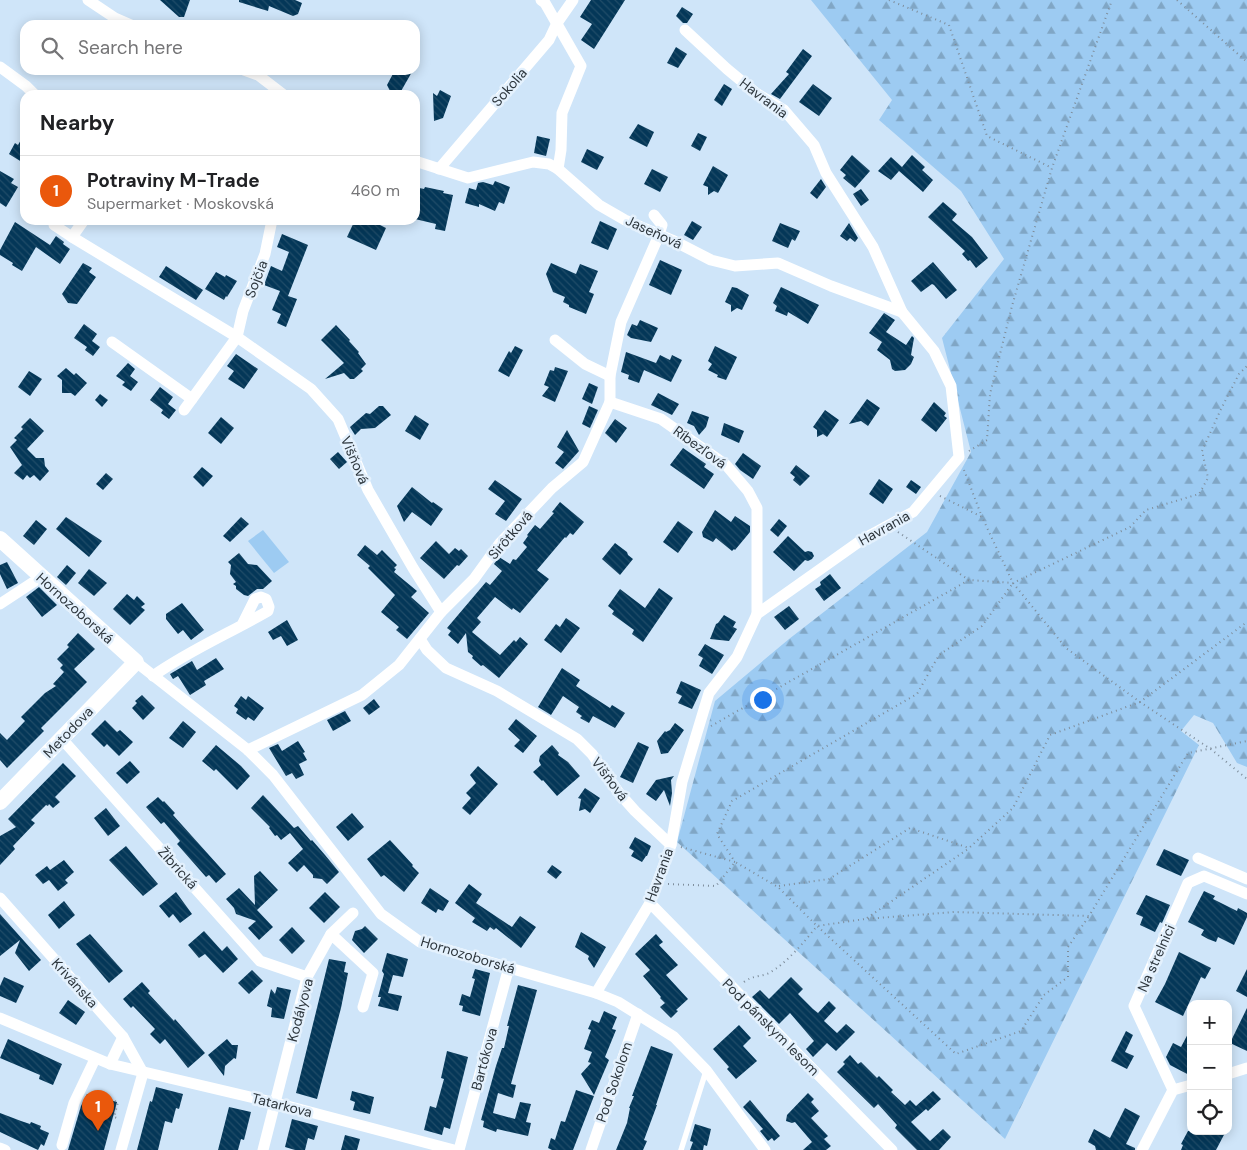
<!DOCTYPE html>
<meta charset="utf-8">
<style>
:root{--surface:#fff;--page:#f2f2f2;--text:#202124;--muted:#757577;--line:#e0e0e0;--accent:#ea580c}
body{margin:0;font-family:"DM Sans",sans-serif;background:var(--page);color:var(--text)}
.controls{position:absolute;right:15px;bottom:15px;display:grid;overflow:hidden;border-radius:10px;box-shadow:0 2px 12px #0003}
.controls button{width:45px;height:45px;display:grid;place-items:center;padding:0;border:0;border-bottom:1px solid var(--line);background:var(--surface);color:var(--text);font:25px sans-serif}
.you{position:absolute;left:762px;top:699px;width:18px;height:18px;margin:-12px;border:4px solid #fff;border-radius:50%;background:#1a73e8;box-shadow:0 0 0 8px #1a73e833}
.badge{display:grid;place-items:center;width:32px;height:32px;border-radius:50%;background:var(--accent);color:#fff;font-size:16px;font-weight:700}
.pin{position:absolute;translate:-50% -41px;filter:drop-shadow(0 1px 2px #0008)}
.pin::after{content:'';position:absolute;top:26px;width:18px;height:15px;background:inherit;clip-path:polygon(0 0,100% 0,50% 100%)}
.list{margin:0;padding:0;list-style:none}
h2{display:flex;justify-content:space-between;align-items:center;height:65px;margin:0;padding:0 20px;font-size:21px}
h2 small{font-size:16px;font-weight:400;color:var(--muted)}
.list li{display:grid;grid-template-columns:32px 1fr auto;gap:15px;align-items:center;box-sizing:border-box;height:70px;padding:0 20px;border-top:1px solid var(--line)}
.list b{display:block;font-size:19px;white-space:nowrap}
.list p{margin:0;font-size:16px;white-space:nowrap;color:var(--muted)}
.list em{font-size:16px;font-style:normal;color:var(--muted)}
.icon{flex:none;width:28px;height:28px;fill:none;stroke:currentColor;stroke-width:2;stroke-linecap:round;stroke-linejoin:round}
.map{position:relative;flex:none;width:1247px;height:1150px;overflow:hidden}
.search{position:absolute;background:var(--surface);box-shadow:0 2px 12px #0003;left:20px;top:20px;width:400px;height:55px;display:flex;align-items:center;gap:12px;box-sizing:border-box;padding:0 18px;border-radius:15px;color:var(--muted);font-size:19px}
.panel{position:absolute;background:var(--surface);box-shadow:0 2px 12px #0003;left:20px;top:90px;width:400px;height:135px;border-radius:15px}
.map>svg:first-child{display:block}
</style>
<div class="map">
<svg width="1247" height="1150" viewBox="0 0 1247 1150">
<defs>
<pattern id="forest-firs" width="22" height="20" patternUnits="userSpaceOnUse" patternTransform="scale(1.25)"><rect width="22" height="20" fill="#9dcbf2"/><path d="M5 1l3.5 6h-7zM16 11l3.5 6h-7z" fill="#80a6c5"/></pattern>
<pattern id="building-back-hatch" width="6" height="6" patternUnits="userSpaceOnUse" patternTransform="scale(1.25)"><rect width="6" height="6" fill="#043758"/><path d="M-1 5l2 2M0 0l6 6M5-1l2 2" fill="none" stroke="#204c68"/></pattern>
</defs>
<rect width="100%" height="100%" fill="#cfe5f9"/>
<polygon fill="url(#forest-firs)" points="811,0 1247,0 1247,767 1237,763 1213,723 1194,715 1181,731 1199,745 1005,1139 677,842 715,701 789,639 927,532 971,452 942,338 1004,259 961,191 879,120 892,100"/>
<polygon fill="#9dcbf2" points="263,530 289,562 274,573 248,541"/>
<g fill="url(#building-back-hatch)">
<polygon points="160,0 190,0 184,17 179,17"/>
<polygon points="239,0 295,0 302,3 298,14 293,16 269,6 268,11 239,2"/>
<polygon points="591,0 625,0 594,49 581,40 592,24 580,17"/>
<polygon points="682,7 693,14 687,23 683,23 676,16"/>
<polygon points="676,47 687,54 678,68 667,63"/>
<polygon points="803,49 812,56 780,99 771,94 789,74 786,72"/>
<polygon points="395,70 413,70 400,93 390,91 387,85"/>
<polygon points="724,84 732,89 722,106 714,100"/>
<polygon points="813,84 832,98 819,116 799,102"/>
<polygon points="440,90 451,96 443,118 434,121 433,93 437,96"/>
<polygon points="638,124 654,132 647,147 629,138"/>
<polygon points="25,133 25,164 9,154 15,143 18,145"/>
<polygon points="698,133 707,137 700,151 691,146"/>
<polygon points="537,136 550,139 546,156 534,153"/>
<polygon points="587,149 604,157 597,170 581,162"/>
<polygon points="852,155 870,171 855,188 843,178 846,175 840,170"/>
<polygon points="912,155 925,167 922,170 933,180 923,192 899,171 891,180 878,171 891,157 902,167"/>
<polygon points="713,166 728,175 718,193 714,191 708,195 708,187 703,185"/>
<polygon points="652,169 668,177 660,192 644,184"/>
<polygon points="0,171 14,179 11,183 18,187 6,207 0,203"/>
<polygon points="821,179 826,187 817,199 810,193"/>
<polygon points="495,181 510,187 504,204 499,202 495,211 479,204 479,207 465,203 469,188 476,190 478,183 483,182 493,185"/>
<polygon points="415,187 424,189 425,187 444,191 443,193 453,195 445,231 435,229 436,224 415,219"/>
<polygon points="861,189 869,200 861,206 853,194"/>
<polygon points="943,202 957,214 952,220 972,237 988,258 976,268 970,260 968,261 962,254 965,251 928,217"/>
<polygon points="355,220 370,220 386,228 376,250 347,237"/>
<polygon points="600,221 617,229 608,250 591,243"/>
<polygon points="692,221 702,227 693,240 684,235"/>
<polygon points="15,222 50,245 56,236 64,242 63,244 70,249 60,264 36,247 22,271 12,265 13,263 0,255 0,250"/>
<polygon points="780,223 800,231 795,241 792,239 788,248 772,241"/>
<polygon points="849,223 858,238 855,242 850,238 847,241 840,236"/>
<polygon points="282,234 308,245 288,296 297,299 286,327 277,323 281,314 272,310 280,291 264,285 271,266 282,271 289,252 277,247"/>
<polygon points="660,260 682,270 671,295 649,285"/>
<polygon points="933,262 957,290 946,299 934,285 932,284 921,292 911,281"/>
<polygon points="83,263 92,268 89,272 96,277 77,304 68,303 62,294"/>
<polygon points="551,263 576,274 580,264 598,271 589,292 594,294 586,314 569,307 569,305 563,302 565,297 553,292 546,274"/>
<polygon points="166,266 203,290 196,300 159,277"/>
<polygon points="216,272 225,277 226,275 237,281 227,297 226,296 224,300 205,289"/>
<polygon points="732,287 737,288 749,295 742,310 737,308 731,312 731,305 725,302"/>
<polygon points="781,287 819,305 808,324 788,312 787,316 775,311 777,306 773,303"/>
<polygon points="884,313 895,320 886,332 906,345 912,336 914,338 911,355 914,357 911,364 905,370 895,371 892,369 890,360 877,350 882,342 869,333"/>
<polygon points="640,320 658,328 651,342 631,338 627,335 632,324 637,326"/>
<polygon points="84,324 97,334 92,341 100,347 93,356 85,350 87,347 74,338"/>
<polygon points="336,325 350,340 349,341 359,352 358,353 366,364 361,369 363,371 354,379 350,379 344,373 325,379 344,363 321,340"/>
<polygon points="515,346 523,350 509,377 498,371 509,351 511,353"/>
<polygon points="715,346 737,357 726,380 717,377 718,375 708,370 712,364 708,361"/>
<polygon points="626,352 656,363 660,355 670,360 672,355 682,360 671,382 644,370 639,383 628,379 629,375 621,372"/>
<polygon points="236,354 258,369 244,389 228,379 234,371 227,366"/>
<polygon points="128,363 135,369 130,376 138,382 131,391 122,385 125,382 116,376"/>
<polygon points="555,367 568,371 555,402 542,396 549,387 544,385 550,370 554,371"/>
<polygon points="66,368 74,375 76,373 87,383 75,396 71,393 62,393 62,380 57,376"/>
<polygon points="29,371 42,379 30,396 18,387"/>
<polygon points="589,383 598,387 592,404 582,399"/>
<polygon points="160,387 173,397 168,404 176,410 169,419 161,413 163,410 150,400"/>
<polygon points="658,393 679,404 672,415 651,405"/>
<polygon points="100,394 108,400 102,407 95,400"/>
<polygon points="867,399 880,408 868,426 861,421 849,424"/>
<polygon points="934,402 946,413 944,416 947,418 936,432 921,420"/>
<polygon points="379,406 383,406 391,415 375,428 361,429 355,435 350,427 366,413 370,414"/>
<polygon points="589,406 598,410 590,428 582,424"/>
<polygon points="825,410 839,420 827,437 823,434 817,437 817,430 813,427"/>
<polygon points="692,411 709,417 706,427 699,435 694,426 687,423"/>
<polygon points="415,415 429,424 420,440 405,431"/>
<polygon points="221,417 234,428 221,444 208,433"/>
<polygon points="30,418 44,431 27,449 36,458 44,458 45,466 49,471 40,481 34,475 30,478 27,475 23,480 14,473 22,465 10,447 17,440 14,438 23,429 21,427"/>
<polygon points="615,419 627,428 616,443 605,433"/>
<polygon points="724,423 744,431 739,443 721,435"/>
<polygon points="567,430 579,451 563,469 555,463 564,452 557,447"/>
<polygon points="683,448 706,464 704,467 714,474 704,489 670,465"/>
<polygon points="338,452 347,462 339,469 330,459"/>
<polygon points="743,453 761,466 753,479 740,470 735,464"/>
<polygon points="796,465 810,476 800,486 793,480 795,477 790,473"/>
<polygon points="202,467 213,476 203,487 193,477"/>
<polygon points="106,473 113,479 103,490 96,484"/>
<polygon points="879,479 893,489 883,504 869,494"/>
<polygon points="495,480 522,499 506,521 495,514 505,501 488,489"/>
<polygon points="911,480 921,487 916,494 906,487"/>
<polygon points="412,487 432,503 433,502 443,509 431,526 412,512 404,522 397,506"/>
<polygon points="560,502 584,522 573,535 570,533 566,538 565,537 537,570 549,579 520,613 513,608 512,610 495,597 477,618 481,622 472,632 500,655 514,640 516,642 520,637 528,644 499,678 483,665 481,666 472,658 473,656 468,652 466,633 458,644 448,635 451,631 447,628 486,582 490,585 502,571 494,564 499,557 510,564 513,559 516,560 527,547 523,543 528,536 527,535 535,525 540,529 554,513 552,512"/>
<polygon points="715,510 731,522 735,516 750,526 750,532 735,550 734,549 732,551 716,538 713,542 703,537 702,532"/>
<polygon points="66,517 102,541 89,557 56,529"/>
<polygon points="241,517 249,524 230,542 223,536"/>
<polygon points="779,519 787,526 778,537 770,530"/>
<polygon points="36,520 47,529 34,545 23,536"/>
<polygon points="678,521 693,532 678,553 663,542"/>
<polygon points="788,536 805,552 808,551 812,552 814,556 812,559 808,561 805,560 794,571 773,552"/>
<polygon points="436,541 449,554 455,548 459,551 461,549 468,556 459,566 457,565 444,579 420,558"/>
<polygon points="615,543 627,552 628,555 633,559 620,575 602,559"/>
<polygon points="365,545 377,555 382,550 397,565 394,568 396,569 394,572 417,591 411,597 429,613 407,639 396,630 399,627 381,612 395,595 368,568 370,566 357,555"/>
<polygon points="239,553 248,564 257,565 272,581 263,589 257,589 248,596 244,595 236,589 236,586 233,584 236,582 230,574 231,565 228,562"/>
<polygon points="7,562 18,583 7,589 0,574 0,565"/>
<polygon points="67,565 76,573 66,585 57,577"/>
<polygon points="89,569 107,583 94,596 78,583"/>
<polygon points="830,574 841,588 824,601 815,589 821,585 820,582"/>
<polygon points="39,587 57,605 42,617 26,597"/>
<polygon points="659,588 673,598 643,642 632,634 634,630 612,614 614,611 608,606 620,589 645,608"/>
<polygon points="127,594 134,600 137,596 145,604 141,607 145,610 130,625 113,609"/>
<polygon points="182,603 204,630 191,640 183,630 178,634 166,619 166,614"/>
<polygon points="789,606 799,619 785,630 774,617"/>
<polygon points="724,615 736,622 733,627 737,629 729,641 710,639 716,624 718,623"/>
<polygon points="566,618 580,628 561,653 544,640 556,624 560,627"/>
<polygon points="287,620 298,640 287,646 281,636 273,640 268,632"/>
<polygon points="78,633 95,649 74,669 87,682 41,728 44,731 7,768 0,760 0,733 7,740 25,721 21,717 45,693 56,686 53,684 64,672 60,668 63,665 57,659 69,647 67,645"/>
<polygon points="705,644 724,655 712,674 699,666 703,658 698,655"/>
<polygon points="216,658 224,669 204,681 206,685 190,695 178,676 173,679 170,674 192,661 197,670"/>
<polygon points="562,668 580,680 576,686 610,708 612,705 625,713 615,728 593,716 589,723 580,718 582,716 576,712 579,707 563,696 551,715 538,707"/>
<polygon points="681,681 701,690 692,709 678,703 682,696 676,693"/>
<polygon points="142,695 155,708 143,720 132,708 137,703 135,701"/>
<polygon points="241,696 246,700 248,696 264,708 254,721 248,717 246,720 236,713 238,709 234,706"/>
<polygon points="374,699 380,707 369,715 363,708"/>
<polygon points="345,711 351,721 333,731 327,720"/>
<polygon points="516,719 537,736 523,753 514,746 520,740 508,729"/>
<polygon points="105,720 117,732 120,730 133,742 119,756 107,744 104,747 91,734"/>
<polygon points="183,721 196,732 183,748 169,738"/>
<polygon points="675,723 684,730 668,753 661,754 657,741 665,731 666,732 670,730"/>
<polygon points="298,741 305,752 303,753 307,760 299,764 304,775 296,779 292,773 286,776 269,748 278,744 282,751"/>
<polygon points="638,742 649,747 633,783 620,777"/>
<polygon points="216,745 241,766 250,776 237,790 216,769 214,771 202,761"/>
<polygon points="552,745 559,753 558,755 568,762 580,776 557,796 543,780 542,781 533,772 541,765 539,761 540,756"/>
<polygon points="130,761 140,772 127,784 116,773"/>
<polygon points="63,763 76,776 55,797 60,802 53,808 49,804 48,806 46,805 31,820 35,823 13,846 15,849 0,865 0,836 16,827 8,819"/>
<polygon points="478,766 498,784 470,815 462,808 471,798 466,793 476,783 470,775"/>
<polygon points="674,776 671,780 672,793 670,806 664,790 656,801 646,794 656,780"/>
<polygon points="585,788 600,798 590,813 585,809 579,811 581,799 578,798"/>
<polygon points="263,795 294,828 298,826 311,841 312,840 325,855 339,872 327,884 322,879 313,878 313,875 304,865 297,872 288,863 303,849 290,833 281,840 277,835 275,836 269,828 270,827 251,808"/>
<polygon points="158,797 163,802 164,801 175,813 173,815 226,874 216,883 209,875 206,877 177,844 180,841 164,822 161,824 146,807"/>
<polygon points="106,808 120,826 108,836 94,818"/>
<polygon points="352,813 364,827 348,841 336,827"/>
<polygon points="635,837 651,846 647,856 646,856 642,862 631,856 634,851 629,848"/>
<polygon points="390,840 413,865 412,866 419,873 404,892 384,875 381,877 367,859"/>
<polygon points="126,846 158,884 143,896 109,860"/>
<polygon points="1164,849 1189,860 1181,876 1156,865"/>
<polygon points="64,860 74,872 65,880 68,883 58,891 49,880 43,884 35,875 47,866 50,870"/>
<polygon points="552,865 562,872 556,879 547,872"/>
<polygon points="260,871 278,890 257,910 273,927 259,940 248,928 256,921 236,914 234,908 226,899 239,888 255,905 254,876"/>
<polygon points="469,884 482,894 476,903 512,927 520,916 536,927 521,948 496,928 494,930 490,927 487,931 472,922 475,918 455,903"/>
<polygon points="430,888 449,901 443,911 438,909 436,913 421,903"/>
<polygon points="1204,891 1215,896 1213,899 1237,911 1238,908 1247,913 1247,917 1234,945 1218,937 1216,942 1208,939 1201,935 1204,930 1188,922"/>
<polygon points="176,892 192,914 180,923 173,914 169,918 159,906"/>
<polygon points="325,892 340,907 324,923 309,908"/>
<polygon points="1146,895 1170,905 1162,923 1160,922 1155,932 1140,925 1143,917 1136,914"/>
<polygon points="64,901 75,915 59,929 48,915"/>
<polygon points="0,914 41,960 29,971 15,953 20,940 0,956"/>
<polygon points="365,926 378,939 364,953 352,940 355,931 362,929"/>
<polygon points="292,927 305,941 292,954 279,940"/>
<polygon points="204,931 222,951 227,946 238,959 223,973 205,954 199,958 188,945"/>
<polygon points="581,932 606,947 594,968 588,959 589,956 575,947"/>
<polygon points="90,934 123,971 109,983 76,944"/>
<polygon points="656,934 663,942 659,945 678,965 666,975 688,999 676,1010 678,1011 671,1018 660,1007 665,1003 660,998 661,997 643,976 650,970 635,954"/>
<polygon points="1179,952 1211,968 1205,979 1201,977 1183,1016 1155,1002 1165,984"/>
<polygon points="387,953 408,959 403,977 393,975 388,993 402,996 398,1011 378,1006 381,997 378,997 384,974 382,971"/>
<polygon points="329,959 346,962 344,972 348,973 341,1008 317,1099 296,1093"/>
<polygon points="475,969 490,973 480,1016 462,1011 463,1006 459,1005 462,994 470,997 475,979 472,978"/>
<polygon points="1247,969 1247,997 1236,991"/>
<polygon points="252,970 263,981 249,994 238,983"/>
<polygon points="4,977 24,986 16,1003 0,996 0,986"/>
<polygon points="791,977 803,989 798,994 813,1009 818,1013 829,1001 836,1008 824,1021 837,1033 846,1024 855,1032 836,1051 827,1043 813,1057 806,1049 814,1041 790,1013 779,1024 752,997 760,990 769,999"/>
<polygon points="142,982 150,991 148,993 174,1021 175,1019 205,1053 188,1068 165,1039 160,1044 150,1034 155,1029 133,1006 131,1008 123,999"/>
<polygon points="518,985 537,990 511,1084 516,1085 513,1098 498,1093 493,1113 515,1119 520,1102 531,1104 526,1122 531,1123 528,1136 497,1129 496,1132 483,1127 484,1121 481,1120 496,1066 502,1048 504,1048 509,1026 507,1026"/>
<polygon points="277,987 291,990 284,1019 271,1017 272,1008 267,1006 271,989 275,994"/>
<polygon points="68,1000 85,1012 76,1025 59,1013"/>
<polygon points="1247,1008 1247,1051 1230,1043"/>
<polygon points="604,1011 617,1017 612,1029 616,1030 605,1057 609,1060 594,1095 581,1074 591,1063 588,1062 592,1052 584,1049 591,1030 588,1029 592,1020 599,1023"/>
<polygon points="739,1025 751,1038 743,1046 757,1061 736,1079 727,1069 729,1067 713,1049"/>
<polygon points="1191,1028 1191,1076 1170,1065 1166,1057 1173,1043 1181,1047"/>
<polygon points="1126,1031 1133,1035 1125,1052 1134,1056 1127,1069 1111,1061"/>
<polygon points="8,1039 62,1064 53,1085 39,1079 40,1075 0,1058"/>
<polygon points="227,1039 232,1045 238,1045 236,1059 234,1058 225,1066 224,1076 208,1055"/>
<polygon points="651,1046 673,1054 656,1105 657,1105 644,1140 647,1141 643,1150 616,1150 627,1123 630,1108 629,1108 634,1096 632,1096"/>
<polygon points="447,1051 468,1057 450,1129 444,1127 442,1135 424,1130 430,1106 436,1108 444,1079 441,1078"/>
<polygon points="850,1055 858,1064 861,1062 877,1078 879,1076 893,1090 891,1092 905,1105 910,1100 916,1106 933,1091 941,1099 928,1111 926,1109 911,1122 930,1141 943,1129 951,1137 939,1150 917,1150 895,1128 897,1125 878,1104 874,1108 837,1072 845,1064 843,1062"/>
<polygon points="156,1087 183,1094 179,1109 176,1108 172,1123 165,1121 158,1150 137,1150 150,1101 152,1102"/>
<polygon points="576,1090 594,1096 573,1150 552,1150 548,1148 551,1138 555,1140 561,1121 565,1122"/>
<polygon points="352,1091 374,1097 370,1114 353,1110 355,1102 350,1100"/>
<polygon points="808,1093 814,1099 811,1102 819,1111 811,1118 828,1136 824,1139 831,1146 826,1150 803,1150 812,1142 795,1122 792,1123 786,1121 787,1115"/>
<polygon points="87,1094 117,1102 104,1150 68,1150 81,1106"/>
<polygon points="750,1100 780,1136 774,1141 772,1138 768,1141 760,1131 763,1129 743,1107"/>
<polygon points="229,1107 251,1112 244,1140 241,1139 238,1150 218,1150"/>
<polygon points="1125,1108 1140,1116 1126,1144 1135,1148 1135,1150 1096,1150 1095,1146 1088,1142 1094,1129 1110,1138"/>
<polygon points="0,1113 21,1121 30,1124 31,1122 41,1126 40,1129 49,1133 44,1146 41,1144 38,1150 0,1132"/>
<polygon points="292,1119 318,1126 314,1140 308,1138 305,1150 295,1150 285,1147"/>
<polygon points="695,1124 711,1129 707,1146 704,1145 703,1150 690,1150 693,1142 690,1141"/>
<polygon points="1188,1131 1226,1131 1216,1150 1181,1150 1183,1145 1181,1144"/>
<polygon points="345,1135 360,1139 357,1150 341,1150"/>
</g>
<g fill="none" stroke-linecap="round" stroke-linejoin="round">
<g stroke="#7e8d9b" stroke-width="2" stroke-dasharray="1 4" stroke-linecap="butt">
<polyline points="889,0 949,25 987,136 1052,168"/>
<polyline points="1177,0 1247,62"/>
<polyline points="969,451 987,440 990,394 1012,306 1052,168 1112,0"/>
<polyline points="964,470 982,517"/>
<polyline points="940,496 982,517 1013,583 1066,648 1140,702 1212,750 1247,779"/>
<polyline points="898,532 969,580"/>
<polyline points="711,726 969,580 1013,583 1130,527 1146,510 1199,494 1208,478 1202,451 1221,409 1239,374 1247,366"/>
<polyline points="681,847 735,862 717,834 732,801 917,694 939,655 982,626 1013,583"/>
<polyline points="668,884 716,886 735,862 778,887 817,926 865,919 954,912 1089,916 1188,753 1247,741"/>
<polyline points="779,886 829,879 910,828 969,848 1013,808 1050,735 1140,702 1247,622"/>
<polyline points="867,918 968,849"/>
<path d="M 744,982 C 753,975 761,977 769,973 C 786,964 805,941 817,926 L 956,1054 L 1021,1031 L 1044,995 L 1068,977 L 1068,947 L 1089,916"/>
<polyline points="91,1094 118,1102 114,1117 117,1118"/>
</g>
<polyline stroke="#fff" stroke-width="5.5" points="681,1150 706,1071"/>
<g stroke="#fff" stroke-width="11">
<polyline points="88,0 115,18 131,25"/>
<polyline points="541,0 545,3 581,66 562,113 561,150 558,169"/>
<polyline points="0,67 26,86 35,95"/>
<polyline points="244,70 258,75 284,95"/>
<polyline points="415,161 468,178 533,162 549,164 558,169 599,205 625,220 672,240 711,260 735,266 778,263 831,286 902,312"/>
<polyline points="439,169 549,40 557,23 573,0"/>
<polyline points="84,220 72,237 237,337 311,389 338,419 368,490 413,568 441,612"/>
<polyline points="54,225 72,237"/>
<polyline points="555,340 585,364 610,376"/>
<polyline points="112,342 192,399 237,337 243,311 265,254 272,220"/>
<polyline points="610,402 661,419 726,465 748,491 757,508 757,614"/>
<polyline points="184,410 192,399"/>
<polyline points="0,604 41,577"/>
<polyline points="420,639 427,650 446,668 497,691 577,739 592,754 619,793 635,811 671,845"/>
<polyline points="136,662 248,750 273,775 381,914 420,942 596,993 618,1002 674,1037 706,1070 765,1150"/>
<path d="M 153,676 C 188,651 230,633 268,611 L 269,607 L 266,599 L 261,597 L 255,599 L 242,625"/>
<polyline points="62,739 260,961 307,977"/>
<polyline points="248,750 362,695 399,665 441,612 474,579 500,543 552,488 583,462 610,402 610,376 621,322 659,235 662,225 654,215"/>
<polyline points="1198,858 1247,879"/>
<polyline points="0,898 123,1037 143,1073"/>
<polyline points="650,903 892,1150"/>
<polyline points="331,934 353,913"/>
<polyline points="596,993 650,903 671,845 682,782 709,693 737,657 757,614 863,539 913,512 959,457 951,386 934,351 902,312 873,247 826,173 814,145 784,110 756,93 727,69 685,30"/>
<polyline points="0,1018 110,1064 276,1103 454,1150"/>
<polyline points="110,1064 123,1037"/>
<polyline points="1228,1074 1247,1068"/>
<polyline points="1173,1090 1134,1006 1188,883 1204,876 1247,894"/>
<polyline points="62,1145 74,1103 95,1059"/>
<polyline points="0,1148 5,1150"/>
<polyline points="121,1150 143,1073"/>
<polyline points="263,1150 307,977 331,934 373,973 363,1007"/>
<polyline points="459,1150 509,967"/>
<polyline points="591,1150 638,1014"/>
<polyline points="1142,1150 1173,1090 1191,1085"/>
</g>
<polyline stroke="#fff" stroke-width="16" points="0,539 136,662 0,802"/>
</g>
<g text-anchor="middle" stroke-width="5" stroke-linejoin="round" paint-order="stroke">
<g font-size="14" fill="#2d363d" stroke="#e4f1fd">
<text transform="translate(509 87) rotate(-49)" y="5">Sokolia</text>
<text transform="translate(764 98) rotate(37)" y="5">Havrania</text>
<text transform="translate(654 232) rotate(25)" y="5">Jaseňová</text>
<text transform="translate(256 279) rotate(-69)" y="5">Sojčia</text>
<text transform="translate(700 447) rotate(36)" y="5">Ríbezľová</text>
<text transform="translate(355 460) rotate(67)" y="5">Višňová</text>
<text transform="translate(884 528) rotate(-29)" y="5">Havrania</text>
<text transform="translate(510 535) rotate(-49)" y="5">Sirôtková</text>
<text transform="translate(75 608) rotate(42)" y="5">Hornozoborská</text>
<text transform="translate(68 732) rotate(-46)" y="5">Metodova</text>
<text transform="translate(610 779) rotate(53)" y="5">Višňová</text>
<text transform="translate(178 868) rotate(48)" y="5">Žibrická</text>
<text transform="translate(659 875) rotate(-70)" y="5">Havrania</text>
<text transform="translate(468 955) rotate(17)" y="5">Hornozoborská</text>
<text transform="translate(1156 958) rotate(-66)" y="5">Na strelnici</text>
<text transform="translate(75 983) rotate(48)" y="5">Krivánska</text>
<text transform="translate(300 1010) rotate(-75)" y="5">Kodályova</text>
<text transform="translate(771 1027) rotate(45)" y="5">Pod pánskym lesom</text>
<text transform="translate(484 1059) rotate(-75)" y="5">Bartókova</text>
<text transform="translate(614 1082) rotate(-71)" y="5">Pod Sokolom</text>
<text transform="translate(282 1105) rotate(14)" y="5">Tatarkova</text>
</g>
</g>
</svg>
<div class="controls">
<button>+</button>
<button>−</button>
<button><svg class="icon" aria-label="locate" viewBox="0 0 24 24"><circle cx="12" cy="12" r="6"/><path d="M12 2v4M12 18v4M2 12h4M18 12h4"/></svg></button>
</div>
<div class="you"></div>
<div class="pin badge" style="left:98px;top:1131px">1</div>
<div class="search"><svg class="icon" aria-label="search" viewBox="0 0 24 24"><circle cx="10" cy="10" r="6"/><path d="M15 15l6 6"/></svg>Search here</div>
<section class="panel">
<h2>Nearby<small></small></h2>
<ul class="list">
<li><span class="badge">1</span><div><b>Potraviny M-Trade</b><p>Supermarket · Moskovská</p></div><em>460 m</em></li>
</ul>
</section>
</div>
